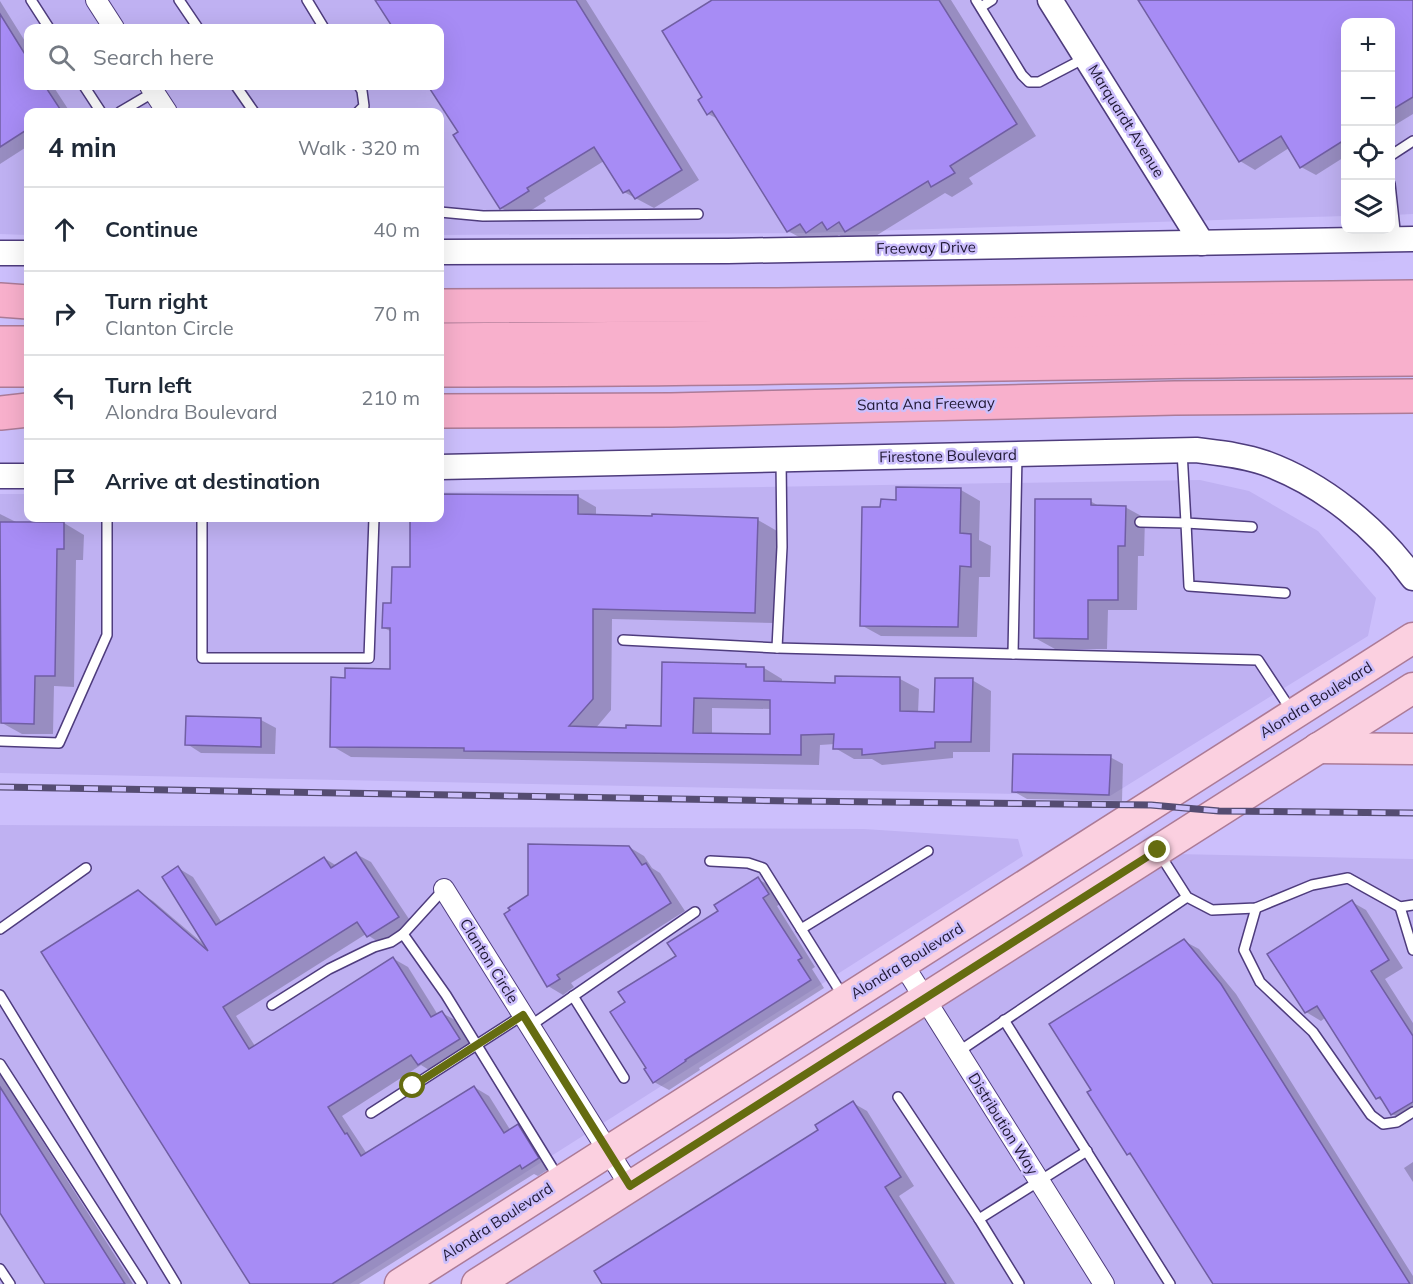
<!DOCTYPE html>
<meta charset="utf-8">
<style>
:root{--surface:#fff;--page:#f6f6f7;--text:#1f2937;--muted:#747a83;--line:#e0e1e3}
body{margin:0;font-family:Mulish,sans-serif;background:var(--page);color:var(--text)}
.controls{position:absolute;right:18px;top:18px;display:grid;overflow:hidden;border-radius:12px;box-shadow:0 6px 24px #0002}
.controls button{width:54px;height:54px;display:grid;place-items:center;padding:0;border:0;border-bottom:2px solid var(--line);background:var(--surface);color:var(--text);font:30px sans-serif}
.stop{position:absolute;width:18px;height:18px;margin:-14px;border:4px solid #656c10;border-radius:50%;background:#fff}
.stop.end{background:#656c10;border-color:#fff;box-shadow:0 2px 6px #0008}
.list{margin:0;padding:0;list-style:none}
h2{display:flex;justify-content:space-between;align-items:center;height:78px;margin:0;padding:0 24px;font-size:26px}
h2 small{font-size:20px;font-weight:400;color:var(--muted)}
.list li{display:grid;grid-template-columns:39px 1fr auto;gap:18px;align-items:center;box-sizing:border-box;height:84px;padding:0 24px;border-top:2px solid var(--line)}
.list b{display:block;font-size:22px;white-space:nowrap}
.list p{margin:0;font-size:20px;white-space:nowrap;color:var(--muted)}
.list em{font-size:20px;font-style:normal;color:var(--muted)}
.icon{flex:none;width:33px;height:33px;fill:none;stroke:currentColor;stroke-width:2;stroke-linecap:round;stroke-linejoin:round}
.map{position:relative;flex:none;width:1413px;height:1284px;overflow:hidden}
.search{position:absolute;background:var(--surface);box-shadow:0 6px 24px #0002;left:24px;top:24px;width:420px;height:66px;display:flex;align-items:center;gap:15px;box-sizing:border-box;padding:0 21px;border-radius:12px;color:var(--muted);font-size:22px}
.panel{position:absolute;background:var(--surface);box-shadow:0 6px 24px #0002;left:24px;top:108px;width:420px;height:414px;border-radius:12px}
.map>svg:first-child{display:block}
</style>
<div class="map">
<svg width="1413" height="1284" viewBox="0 0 1413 1284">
<rect width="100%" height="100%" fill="#ccbffc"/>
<g fill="#bfb1f2" fill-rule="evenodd">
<path d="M 0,0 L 1413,0 L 1413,214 L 1391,215 L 1390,22 L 1346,22 L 1345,216 L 806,233 L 440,235 L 440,112 L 28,112 L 28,235 L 0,234 ZM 28,28 L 440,28 L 440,86 L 28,86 Z"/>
<polygon points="1200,480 1249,491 1318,531 1376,598 1368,636 1110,796 0,773 0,494 28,494 28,518 440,518 440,492"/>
<polygon points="0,825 864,829 1018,839 1023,856 350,1284 0,1284"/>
<polygon points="1175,854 1413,859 1413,1284 506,1284"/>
</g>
<g fill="#0003" fill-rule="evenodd">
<polygon points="377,0 586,0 699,180 654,208 624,192 604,161 544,198 546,201 519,218 501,208 460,133 430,86 440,86 440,28 394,28"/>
<polygon points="715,0 951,0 1036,136 969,178 973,184 952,197 945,193 866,242 854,236 848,240 839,235 826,243 817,237 808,242 788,231 720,120 708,114 705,97"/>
<polygon points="1139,0 1413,0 1413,114 1390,128 1390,22 1346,22 1346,156 1316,175 1301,167 1289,148 1255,170 1240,161"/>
<polygon points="0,1 28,46 28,86 53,86 70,112 28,112 28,146 0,164"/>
<polygon points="961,490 980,501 979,540 991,546 990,577 979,577 977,637 881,636 861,625 882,509"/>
<path d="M 440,495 L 577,496 L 596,507 L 596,516 L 758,520 L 777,531 L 774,623 L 612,619 L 611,710 L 595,729 L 663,727 L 664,664 L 745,665 L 750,668 L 764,668 L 782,679 L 782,683 L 836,684 L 900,679 L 919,689 L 918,713 L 936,713 L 972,680 L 991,691 L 990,752 L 953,752 L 953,758 L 882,765 L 872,759 L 854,759 L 835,748 L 835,744 L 820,745 L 819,765 L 351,757 L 332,746 L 347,679 L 392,670 L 392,632 L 384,628 L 393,604 L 412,568 L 412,518 L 440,518 ZM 712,708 L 771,709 L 771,736 L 712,735 Z"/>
<polygon points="1090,501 1101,507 1125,507 1145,518 1144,556 1138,556 1137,610 1108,610 1107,649 1055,649 1035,638"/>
<polygon points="0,514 18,523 64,523 84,535 83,560 76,560 74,687 54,686 53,734 22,734 2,723 0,687"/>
<polygon points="261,720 276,728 275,754 201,753 187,744"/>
<polygon points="1110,757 1123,764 1122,801 1027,799 1013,791"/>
<polygon points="629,847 644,856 652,868 660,873 685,911 571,983 574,987 563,995 548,986"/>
<polygon points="356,854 371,862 413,925 383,945 366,934 236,1016 255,1046 394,959 408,967 438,1015 442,1013 457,1021 474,1048 434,1073 421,1065 342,1116 367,1154 474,1087 489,1096 511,1131 518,1126 532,1135 552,1167 538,1176 534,1174 359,1284 252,1284 138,892 153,901 207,947 178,868 193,877 222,923 324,858 337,866"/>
<polygon points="758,879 772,887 782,903 777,906 815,967 812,969 824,988 699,1068 700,1070 669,1090 654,1082 627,1003 678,957 720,911"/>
<polygon points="1352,902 1366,910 1403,968 1385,979 1413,1023 1413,1119 1407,1122 1392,1114 1386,1103 1377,1098 1326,1017 1321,1021 1306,1012"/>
<polygon points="1184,941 1199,949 1236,994 1413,1276 1413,1284 1214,1284 1135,1158 1128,1154 1093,1090"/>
<polygon points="0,1074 133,1284 46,1284 0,1210"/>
<polygon points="853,1103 867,1111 914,1186 899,1196 955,1284 604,1284 820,1130"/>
<polygon points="1413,1162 1413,1182 1404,1168"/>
</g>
<g fill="#a78cf5" stroke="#705ea3" stroke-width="1.5" fill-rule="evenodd">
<polygon points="375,0 576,0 682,170 635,199 629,190 623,193 594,147 527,188 529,191 500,209 453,135 458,132 428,86 440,86 440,28 393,28"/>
<polygon points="712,0 939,0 1017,124 950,166 955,173 931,187 928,181 845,232 839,222 827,230 822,222 806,233 800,224 787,232 712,111 707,115 698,100 702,97 662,31"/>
<polygon points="1138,0 1413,0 1413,97 1390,111 1390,22 1346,22 1346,139 1300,168 1281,136 1239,162"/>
<polygon points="0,14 28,59 28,86 45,86 62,112 28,112 28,129 0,147"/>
<polygon points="896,487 961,488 960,533 971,534 971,567 960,566 958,627 860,626 862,507 880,507 881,499 896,500"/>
<path d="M 440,494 L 578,495 L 578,514 L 652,516 L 652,514 L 758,518 L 755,613 L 593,609 L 593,699 L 569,726 L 626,728 L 626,725 L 661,726 L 662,662 L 746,664 L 746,667 L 764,667 L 764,681 L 835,683 L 835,676 L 900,677 L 900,711 L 934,712 L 935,678 L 973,678 L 971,742 L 935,742 L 935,748 L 862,755 L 862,749 L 833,749 L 834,734 L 801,735 L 801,755 L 464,751 L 464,748 L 330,747 L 331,677 L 345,678 L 345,668 L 390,669 L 390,628 L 382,628 L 383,603 L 391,603 L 392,567 L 410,567 L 410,518 L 440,518 ZM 694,698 L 770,700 L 770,734 L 693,733 Z"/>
<polygon points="1035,499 1091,499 1091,505 1126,506 1125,546 1118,546 1118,600 1088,600 1088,639 1034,638"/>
<polygon points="0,522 64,522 64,549 57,549 55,676 35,676 34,724 1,723"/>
<polygon points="186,716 261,718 261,747 185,745"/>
<polygon points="1013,754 1111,755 1109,795 1012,792"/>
<polygon points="528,844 629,846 642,865 646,863 671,903 557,975 560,979 547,987 504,914 510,910 508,908 528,895"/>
<polygon points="356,852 399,917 367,937 357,922 223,1007 249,1049 393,957 431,1017 442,1011 460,1039 418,1065 411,1055 328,1107 345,1134 347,1133 361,1156 474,1086 504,1133 518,1124 539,1158 522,1169 520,1165 332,1284 250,1284 41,952 138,890 208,951 162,877 178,866 216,925 324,857 331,868"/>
<polygon points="758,877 769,894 763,898 802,958 798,960 811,980 685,1060 686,1061 653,1083 644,1069 646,1068 610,1012 625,1002 618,992 676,956 667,943 718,911 714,905"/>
<polygon points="1352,900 1389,960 1371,971 1413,1036 1413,1102 1391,1115 1380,1097 1376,1099 1317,1006 1305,1013 1267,954"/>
<polygon points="1184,939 1221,984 1410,1284 1213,1284 1130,1153 1127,1155 1087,1092 1091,1090 1049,1024"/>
<polygon points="0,1087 125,1284 45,1284 0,1213"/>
<polygon points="853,1101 901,1177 885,1187 946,1284 602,1284 594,1271 818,1130 815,1125"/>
</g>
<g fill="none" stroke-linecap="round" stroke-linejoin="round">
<defs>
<g id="service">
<polyline points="31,0 49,28"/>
<polyline points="179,0 198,28"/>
<polyline points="307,0 324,28"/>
<polyline points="976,0 1022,75 1029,82 1039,82 1085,58"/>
<polyline points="981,7 992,0"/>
<polyline points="84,86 101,112"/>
<polyline points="236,86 254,112"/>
<polyline points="120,112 154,92"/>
<polyline points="358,112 364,106 362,91 359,86"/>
<polyline points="1390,156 1413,141"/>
<polyline points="1390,184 1396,239"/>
<polyline points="440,212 483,216 698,214"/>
<polyline points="1182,451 1186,523 1252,527"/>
<polyline points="202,518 202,658 369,658 374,518"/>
<polyline points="1140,522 1186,523 1189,586 1285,593"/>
<polyline points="623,640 777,648 1013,654 1017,455"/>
<polyline points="777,648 782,547 781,459"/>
<polyline points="1013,654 1258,660 1291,710"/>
<polyline points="0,741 59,743 107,635 107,518"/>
<polyline points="1159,853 1187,897 1212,910 1256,908 1312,885 1348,878 1400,907 1413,905"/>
<polyline points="710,861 748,863 763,868 843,996"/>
<polyline points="1400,907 1413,950"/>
<polyline points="1256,908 1244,950 1260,982 1313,1032 1371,1115 1383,1124 1397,1122 1413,1112"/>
<polyline points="0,929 86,868"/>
<polyline points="801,929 928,851"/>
<polyline points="403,934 446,995 558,1177"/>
<polyline points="0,995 176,1284"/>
<polyline points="573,996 624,1078"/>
<polyline points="272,1005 329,969 374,947 391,942 403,934 444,889"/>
<polyline points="1004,1020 1170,1284"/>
<polyline points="530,1026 695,912"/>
<polyline points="958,1052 1187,897"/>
<polyline points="0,1064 142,1284"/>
<polyline points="898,1097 979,1219 1087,1151"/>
<polyline points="371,1113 523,1015"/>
<polyline points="979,1219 1019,1284"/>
<polyline points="0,1269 10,1284"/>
</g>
<g id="minor">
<polyline points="96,0 114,28"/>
<polyline points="150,86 167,112"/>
<polyline points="444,889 630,1186"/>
<polyline points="903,964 1104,1284"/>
</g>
<g id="tertiary">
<polyline points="1050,0 1202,243"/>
<polyline points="440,252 728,251 1413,239"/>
<polyline points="0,253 28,253"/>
<path d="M 440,467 L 1196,450 C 1219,453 1242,455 1265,463 C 1323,484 1377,528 1413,578"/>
<polyline points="0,476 28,476"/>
</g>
<g id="primary">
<polyline points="1318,748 1413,749"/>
<polyline points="400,1284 1413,638"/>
<polyline points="477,1284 1413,688"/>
</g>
<g id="motorway">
<polyline points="0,300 28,302"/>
<polyline points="440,306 777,305 1413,297"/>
<polyline points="440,340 774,337 1413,328"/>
<polyline points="0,343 28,343"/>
<polyline points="0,370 28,370"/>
<path d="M 440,370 C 764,370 1088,361 1413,359"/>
<polyline points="440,411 671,410 1175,398 1413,396"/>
<polyline points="0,413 28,410"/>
</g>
</defs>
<use href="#service" stroke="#4e3c7d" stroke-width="12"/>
<use href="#minor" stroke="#4e3c7d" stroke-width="22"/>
<use href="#tertiary" stroke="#4e3c7d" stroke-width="27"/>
<use href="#primary" stroke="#ac7b97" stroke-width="33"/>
<use href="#motorway" stroke="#ac7b97" stroke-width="36"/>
<use href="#service" stroke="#fff" stroke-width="9"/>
<use href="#minor" stroke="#fff" stroke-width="20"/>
<use href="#tertiary" stroke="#fff" stroke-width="24"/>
<use href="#primary" stroke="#fbd0e0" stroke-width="30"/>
<use href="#motorway" stroke="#f8b0cc" stroke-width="33"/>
<defs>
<polyline id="rail" points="0,787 795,801 1151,805 1219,811 1413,813"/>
</defs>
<use href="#rail" stroke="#554c72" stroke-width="7"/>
<use href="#rail" stroke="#ccbffc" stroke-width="4.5" stroke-dasharray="14" stroke-linecap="butt"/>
</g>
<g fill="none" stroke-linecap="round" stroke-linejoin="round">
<polyline stroke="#656c10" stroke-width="8" points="413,1086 523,1015 630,1186 1158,850"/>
</g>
<g text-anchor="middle" stroke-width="5" stroke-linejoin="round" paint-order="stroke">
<g font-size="15" fill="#1f1834" stroke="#ccbffc">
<text transform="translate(1126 121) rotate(58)" y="5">Marquardt Avenue</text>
<text transform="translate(926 248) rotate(-1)" y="5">Freeway Drive</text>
<text transform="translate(926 404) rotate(-1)" y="5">Santa Ana Freeway</text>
<text transform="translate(948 456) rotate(-1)" y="5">Firestone Boulevard</text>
<text transform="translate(1316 700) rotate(-32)" y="5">Alondra Boulevard</text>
<text transform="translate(489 961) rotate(58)" y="5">Clanton Circle</text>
<text transform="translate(907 961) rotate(-32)" y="5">Alondra Boulevard</text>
<text transform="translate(1003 1124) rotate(58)" y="5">Distribution Way</text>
<text transform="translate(497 1222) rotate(-33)" y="5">Alondra Boulevard</text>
</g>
</g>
</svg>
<div class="controls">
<button>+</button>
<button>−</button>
<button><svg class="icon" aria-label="locate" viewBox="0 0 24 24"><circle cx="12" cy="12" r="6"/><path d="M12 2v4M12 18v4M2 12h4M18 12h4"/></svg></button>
<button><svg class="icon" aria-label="layers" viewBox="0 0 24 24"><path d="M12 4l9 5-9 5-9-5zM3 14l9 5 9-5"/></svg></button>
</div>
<div class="stop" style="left:413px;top:1086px"></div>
<div class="stop end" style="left:1158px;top:850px"></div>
<div class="search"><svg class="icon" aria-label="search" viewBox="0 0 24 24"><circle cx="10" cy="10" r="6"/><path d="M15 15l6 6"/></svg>Search here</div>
<section class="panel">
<h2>4 min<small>Walk · 320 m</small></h2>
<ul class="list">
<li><svg class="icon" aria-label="ahead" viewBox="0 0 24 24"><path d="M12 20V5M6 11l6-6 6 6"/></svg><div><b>Continue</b></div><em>40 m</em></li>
<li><svg class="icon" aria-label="right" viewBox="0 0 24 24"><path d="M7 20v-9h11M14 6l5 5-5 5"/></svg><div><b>Turn right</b><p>Clanton Circle</p></div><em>70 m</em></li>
<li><svg class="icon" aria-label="left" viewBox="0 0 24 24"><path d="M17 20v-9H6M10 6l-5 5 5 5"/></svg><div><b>Turn left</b><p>Alondra Boulevard</p></div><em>210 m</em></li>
<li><svg class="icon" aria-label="arrive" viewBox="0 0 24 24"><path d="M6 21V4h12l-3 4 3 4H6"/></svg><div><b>Arrive at destination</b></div></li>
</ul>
</section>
</div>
